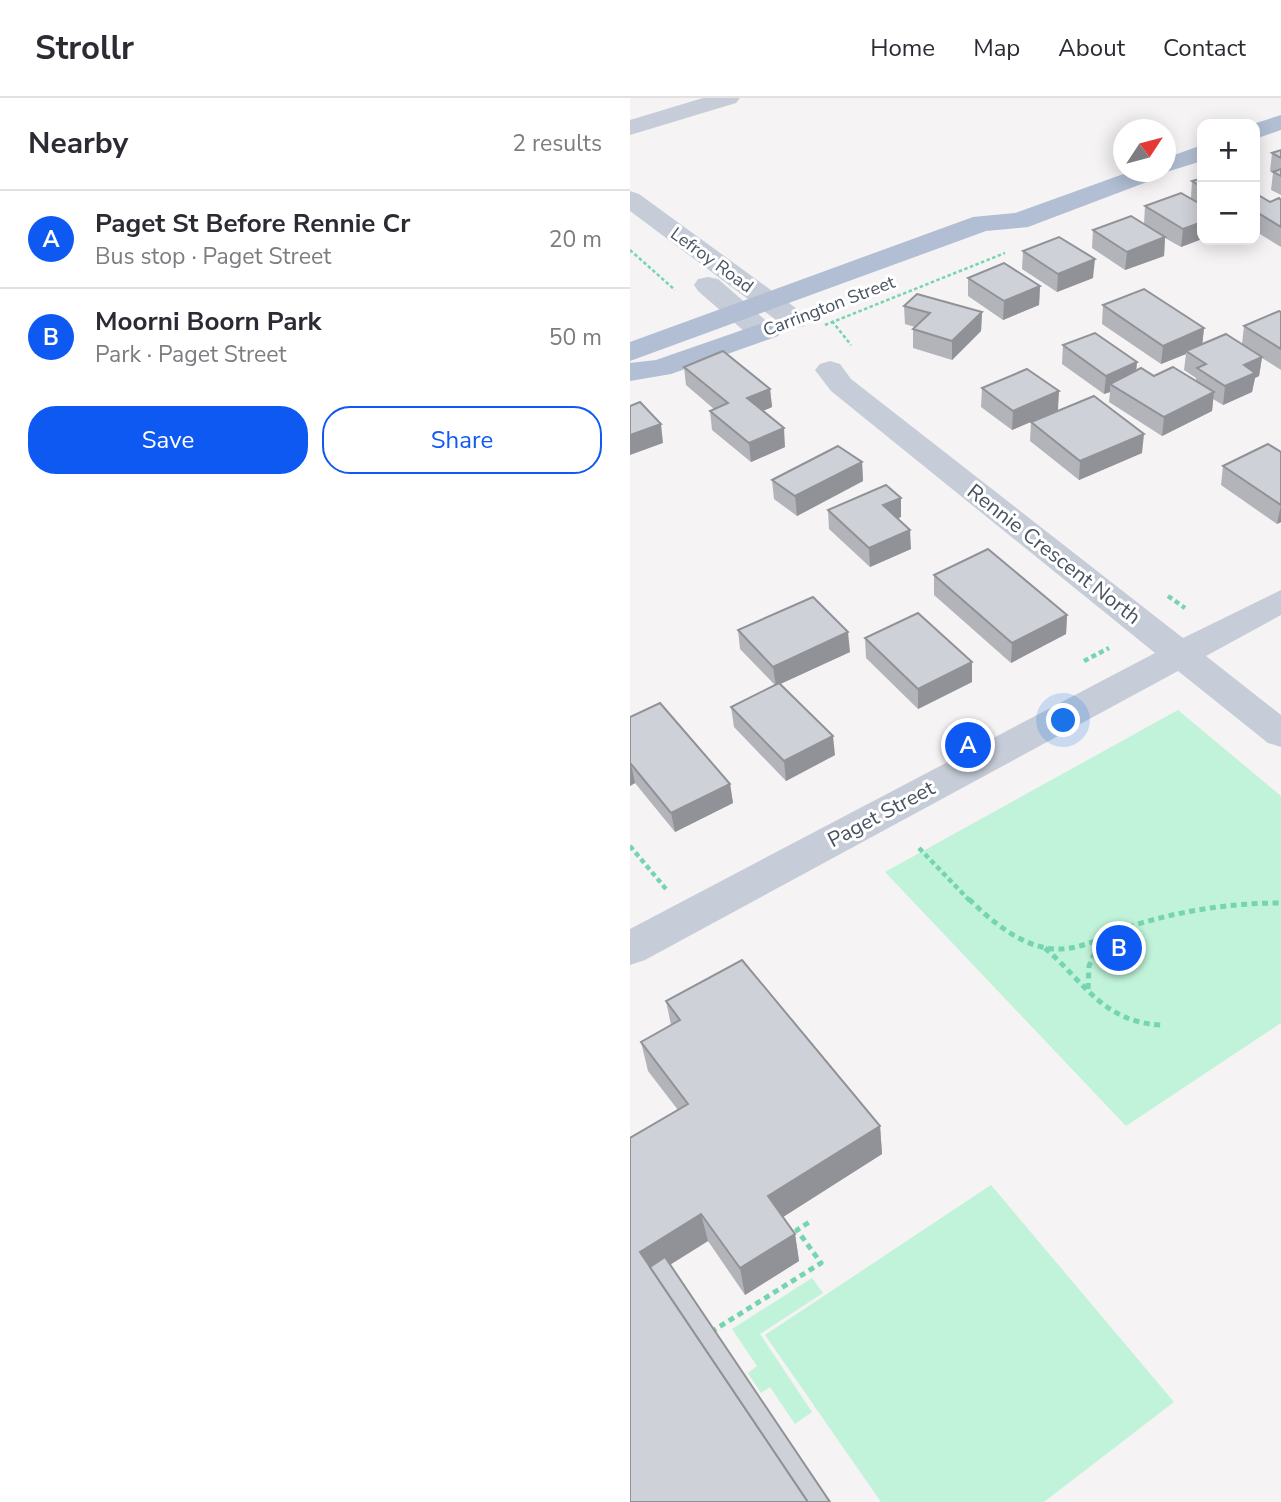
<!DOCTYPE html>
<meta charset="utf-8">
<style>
:root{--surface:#fff;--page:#f2f2f3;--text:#2b2b33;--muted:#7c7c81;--line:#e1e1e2;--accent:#0f59f3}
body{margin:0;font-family:"Nunito Sans",sans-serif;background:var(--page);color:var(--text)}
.controls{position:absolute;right:21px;top:21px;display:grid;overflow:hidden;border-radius:14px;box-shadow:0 4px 18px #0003}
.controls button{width:63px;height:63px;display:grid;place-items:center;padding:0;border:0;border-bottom:2px solid var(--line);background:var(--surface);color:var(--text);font:35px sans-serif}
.compass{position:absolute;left:483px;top:21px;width:63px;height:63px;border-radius:50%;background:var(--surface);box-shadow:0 4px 18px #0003;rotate:54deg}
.you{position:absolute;left:434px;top:623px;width:24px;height:24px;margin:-18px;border:5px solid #fff;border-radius:50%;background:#1a73e8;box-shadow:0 0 0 10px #1a73e833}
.badge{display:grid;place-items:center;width:46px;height:46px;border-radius:50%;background:var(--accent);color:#fff;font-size:23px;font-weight:700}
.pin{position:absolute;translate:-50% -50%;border:4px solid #fff;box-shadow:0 2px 7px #0006}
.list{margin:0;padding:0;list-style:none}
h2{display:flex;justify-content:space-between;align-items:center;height:91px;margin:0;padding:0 28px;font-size:30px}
h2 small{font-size:23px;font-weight:400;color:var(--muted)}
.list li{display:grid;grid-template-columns:46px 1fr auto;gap:21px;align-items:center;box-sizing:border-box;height:98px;padding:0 28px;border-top:2px solid var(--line)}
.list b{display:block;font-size:26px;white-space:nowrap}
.list p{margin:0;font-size:23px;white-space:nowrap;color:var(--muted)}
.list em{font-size:23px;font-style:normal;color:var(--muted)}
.actions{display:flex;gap:14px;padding:21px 28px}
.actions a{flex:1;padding:16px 0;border:2px solid var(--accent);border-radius:28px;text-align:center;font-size:24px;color:var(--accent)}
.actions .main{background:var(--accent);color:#fff}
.map{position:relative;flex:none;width:651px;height:1404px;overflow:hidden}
header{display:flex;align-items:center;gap:42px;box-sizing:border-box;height:98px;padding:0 35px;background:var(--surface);border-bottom:2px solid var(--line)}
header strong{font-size:33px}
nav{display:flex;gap:38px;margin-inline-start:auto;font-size:24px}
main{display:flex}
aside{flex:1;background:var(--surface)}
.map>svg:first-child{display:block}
</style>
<header>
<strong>Strollr</strong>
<nav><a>Home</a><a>Map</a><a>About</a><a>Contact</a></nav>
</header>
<main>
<aside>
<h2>Nearby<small>2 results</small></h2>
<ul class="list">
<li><span class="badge">A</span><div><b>Paget St Before Rennie Cr</b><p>Bus stop · Paget Street</p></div><em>20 m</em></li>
<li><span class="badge">B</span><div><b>Moorni Boorn Park</b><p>Park · Paget Street</p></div><em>50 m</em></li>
</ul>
<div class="actions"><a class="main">Save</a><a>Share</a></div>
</aside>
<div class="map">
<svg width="651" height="1404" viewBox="0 0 651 1404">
<rect width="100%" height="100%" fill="#f5f3f3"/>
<g fill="#c0f3da">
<polygon points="548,612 651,698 651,925 496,1028 255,774"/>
<polygon points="361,1087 544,1304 414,1404 251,1404 135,1237"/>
<polygon points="182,1180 193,1195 130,1236 182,1314 165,1326 140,1289 131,1295 118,1275 127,1268 102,1231"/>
</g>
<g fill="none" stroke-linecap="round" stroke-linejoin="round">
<g stroke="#75d5b0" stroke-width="2.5" stroke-dasharray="3.5 2.5" stroke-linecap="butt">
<polyline points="0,152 45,192"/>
<polyline points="202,223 221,247"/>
<polyline points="195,227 375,155"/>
</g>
<g stroke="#75d5b0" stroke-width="4.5" stroke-dasharray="5 3.5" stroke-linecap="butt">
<polyline points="538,498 555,510"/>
<polyline points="454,563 479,550"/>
<polyline points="0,748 36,791"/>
<polyline points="289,750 340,803"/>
</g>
<g stroke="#75d5b0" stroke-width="5" stroke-dasharray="6 4.5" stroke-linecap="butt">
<path d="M 339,801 C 361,823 393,850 426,851 C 455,852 481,834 508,826 C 555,812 602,805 651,805"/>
<path d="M 415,850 C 455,885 473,924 531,927"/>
<polyline points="458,891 459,868 470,843"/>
<polyline points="81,1234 191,1165 167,1132 181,1123"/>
</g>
<g fill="#c6cdd8" fill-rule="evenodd">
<polygon points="73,0 110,0 106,5 0,37 0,22"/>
<polygon points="0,93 9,96 174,216 178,222 174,228 164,230 154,228 0,113"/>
<polygon points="78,179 88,181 142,228 146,234 142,240 132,243 122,240 68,193 64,187 68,181"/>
<polygon points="200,263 210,266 221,281 553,540 651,492 651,517 576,558 651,617 651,649 638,645 548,573 15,862 0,867 0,831 525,555 201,293 185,272 190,266"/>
</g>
<g fill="#b1bed3" fill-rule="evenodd">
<polygon points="651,17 651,32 625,41 623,26"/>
<polygon points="572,47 572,63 533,75 530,79 398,129 356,133 0,263 0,244 343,119 385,115 499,74 536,74 536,60"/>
<polygon points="138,223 148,226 152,232 148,238 41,276 0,283 0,265 26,262"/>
</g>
</g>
<g fill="#b2b4ba">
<polygon points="651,52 651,97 641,92 643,75 640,73 642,55"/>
<polygon points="572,80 572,141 551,149 535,140 534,158 495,172 462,150 463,132 514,126 515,108 561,100 562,83"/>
<polygon points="625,95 640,104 651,102 651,149 625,133"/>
<polygon points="393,153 463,180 427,194 392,171"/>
<polygon points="338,180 410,188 409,207 373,222 338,198"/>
<polygon points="473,207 574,230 572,246 612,246 614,228 651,214 651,272 632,260 629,278 625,280 622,294 593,307 583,301 582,313 532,338 479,304 480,294 474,296 432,266 433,247 507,264 506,273 524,278 566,283 566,280 554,272 556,256 531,266 472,226"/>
<polygon points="274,208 352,214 351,233 322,262 283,250 283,231 285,229 275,226"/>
<polygon points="54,269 140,291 142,309 133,313 155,349 121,364 82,332 80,313 84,311 56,287"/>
<polygon points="352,290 428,312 401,323 512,355 449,382 400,343 401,324 382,332 351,309"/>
<polygon points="651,354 651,424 647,426 591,387 593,368"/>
<polygon points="232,364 233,383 167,418 144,401 142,382"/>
<polygon points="271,400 271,419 268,420 281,451 240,469 199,431 198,412"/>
<polygon points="304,477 437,517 436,536 381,565 304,497"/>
<polygon points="108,532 220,554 150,586 205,657 156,683 104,629 101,609 145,587 110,551"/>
<polygon points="235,540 342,564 342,584 288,611 236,560"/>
<polygon points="0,619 100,686 103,705 45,734 5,685 0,688"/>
<polygon points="36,903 250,1028 252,1056 153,1119 165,1136 169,1163 115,1197 78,1143 40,1167 0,1404 48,1012 18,973 11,944 41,927"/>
</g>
<g fill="#919297">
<polygon points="572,124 572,141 551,149 553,131"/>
<polygon points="535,139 534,158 495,172 497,154"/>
<polygon points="465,161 463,180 427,194 428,176"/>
<polygon points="410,188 409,207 373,222 374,203"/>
<polygon points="352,214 351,233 322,262 322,243"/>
<polygon points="574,230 572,249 556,253 556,256 531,266 533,248"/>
<polygon points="632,259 629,278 625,280 622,294 593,307 595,288 614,267"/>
<polygon points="507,264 505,283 480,286 480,294 474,296 476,278"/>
<polygon points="140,291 142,309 119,319 117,300"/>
<polygon points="429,293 428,312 382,332 383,313"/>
<polygon points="584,294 582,313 532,338 534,319"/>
<polygon points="31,326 33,345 0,357 0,337"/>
<polygon points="154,330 155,349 121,364 119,345"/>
<polygon points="514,336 512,355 449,382 450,363"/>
<polygon points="232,364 233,383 167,418 165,398"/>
<polygon points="271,400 271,419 254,426 253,407"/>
<polygon points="651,407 651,424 647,426"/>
<polygon points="280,432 281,451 240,469 239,450"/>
<polygon points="437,517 436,536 381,565 382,545"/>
<polygon points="218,534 220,554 146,588 143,569"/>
<polygon points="342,564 342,584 288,611 288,591"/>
<polygon points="203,638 205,657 156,683 154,663"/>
<polygon points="1,666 5,685 0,688 0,667"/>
<polygon points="100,686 103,705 45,734 41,715"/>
<polygon points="250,1028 252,1056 142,1126 138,1098"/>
<polygon points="71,1116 78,1143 20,1179 10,1154"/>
<polygon points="165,1136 169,1163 115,1197 110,1170"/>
</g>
<g fill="#cfd1d8" stroke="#919297" stroke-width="2">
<polygon points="651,52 651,60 642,55"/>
<polygon points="651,71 651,78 643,74"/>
<polygon points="572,80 572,89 562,83"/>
<polygon points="551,95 572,107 572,124 553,131 515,108"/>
<polygon points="625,95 640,104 649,100 651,102 651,129 625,113"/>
<polygon points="501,118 535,139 497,154 463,132"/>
<polygon points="429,139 465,161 428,176 393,153"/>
<polygon points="374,165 410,188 374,203 338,180"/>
<polygon points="514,191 574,230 533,248 473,207"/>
<polygon points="287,196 352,214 322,243 283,231 300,215 274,208"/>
<polygon points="649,213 651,214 651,251 614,228"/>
<polygon points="465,235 507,264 476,278 433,247"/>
<polygon points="596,236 632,259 614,267 625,275 595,288 567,270 576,266 556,253"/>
<polygon points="93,253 140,291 117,300 154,330 119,345 80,313 98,305 54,269"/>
<polygon points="543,269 584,294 534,319 480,286 511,270 524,278"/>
<polygon points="397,271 429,293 383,313 352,290"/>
<polygon points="464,298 514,336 450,363 401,324"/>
<polygon points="10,304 31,326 0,337 0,308"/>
<polygon points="638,346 651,354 651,407 593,368"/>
<polygon points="208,348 232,364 165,398 142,382"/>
<polygon points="256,387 271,400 253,407 280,432 239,450 198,412"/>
<polygon points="358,451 437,517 382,545 304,477"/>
<polygon points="183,499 218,534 143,569 108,532"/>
<polygon points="288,515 342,564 288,591 235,540"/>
<polygon points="149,585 203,638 154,663 101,609"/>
<polygon points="30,605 100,686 41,715 1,666 0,667 0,619"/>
<polygon points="112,862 250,1028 138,1098 165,1136 110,1170 71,1116 10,1154 178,1404 0,1404 0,1040 58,1006 11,944 50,922 36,903"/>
<polygon points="35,1159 200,1404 178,1404 20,1169"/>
</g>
<g text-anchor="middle" stroke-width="6" stroke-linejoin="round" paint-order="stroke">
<g font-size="18" fill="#495362" stroke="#fff">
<text transform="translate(82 162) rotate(36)" y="6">Lefroy Road</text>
<text transform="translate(199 208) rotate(-21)" y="6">Carrington Street</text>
</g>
<g font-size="21" fill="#495362" stroke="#fff">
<text transform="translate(424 456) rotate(38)" y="7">Rennie Crescent North</text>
<text transform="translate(251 716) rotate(-28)" y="7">Paget Street</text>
</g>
</g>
</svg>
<div class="controls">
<button>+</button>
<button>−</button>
</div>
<svg class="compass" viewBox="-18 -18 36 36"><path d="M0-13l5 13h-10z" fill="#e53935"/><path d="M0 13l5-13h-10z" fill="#7c7c81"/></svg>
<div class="you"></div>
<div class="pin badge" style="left:338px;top:647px">A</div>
<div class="pin badge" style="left:489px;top:850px">B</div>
</div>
</main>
